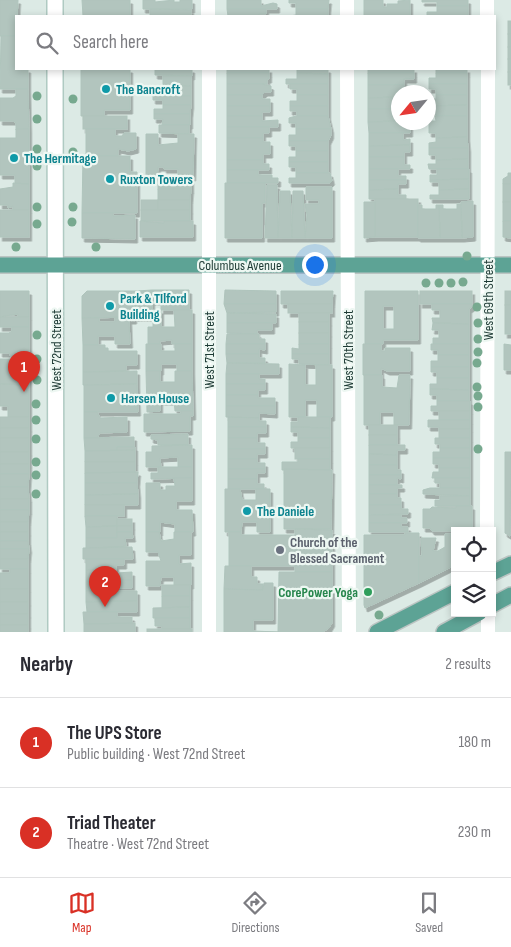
<!DOCTYPE html>
<meta charset="utf-8">
<style>
:root{--surface:#fff;--page:#f2f2f3;--text:#2b2b33;--muted:#7c7c81;--line:#e1e1e2;--accent:#d93025}
body{margin:0;font-family:"Sofia Sans Condensed",sans-serif;background:var(--page);color:var(--text)}
.controls{position:absolute;right:15px;bottom:15px;display:grid;overflow:hidden;border-radius:0px;box-shadow:0 2px 8px #0003}
.controls button{width:45px;height:45px;display:grid;place-items:center;padding:0;border:0;border-bottom:1px solid var(--line);background:var(--surface);color:var(--text);font:25px sans-serif}
.compass{position:absolute;left:391px;top:85px;width:45px;height:45px;border-radius:50%;background:var(--surface);box-shadow:0 2px 8px #0003;rotate:241deg}
.you{position:absolute;left:314px;top:264px;width:18px;height:18px;margin:-12px;border:4px solid #fff;border-radius:50%;background:#1a73e8;box-shadow:0 0 0 8px #1a73e833}
.badge{display:grid;place-items:center;width:32px;height:32px;border-radius:50%;background:var(--accent);color:#fff;font-size:16px;font-weight:700}
.pin{position:absolute;translate:-50% -41px;filter:drop-shadow(0 1px 2px #0008)}
.pin::after{content:'';position:absolute;top:26px;width:18px;height:15px;background:inherit;clip-path:polygon(0 0,100% 0,50% 100%)}
.list{margin:0;padding:0;list-style:none}
h2{display:flex;justify-content:space-between;align-items:center;height:65px;margin:0;padding:0 20px;font-size:21px}
h2 small{font-size:16px;font-weight:400;color:var(--muted)}
.list li{display:grid;grid-template-columns:32px 1fr auto;gap:15px;align-items:center;box-sizing:border-box;height:90px;padding:0 20px;border-top:1px solid var(--line)}
.list b{display:block;font-size:19px;white-space:nowrap}
.list p{margin:0;font-size:16px;white-space:nowrap;color:var(--muted)}
.list em{font-size:16px;font-style:normal;color:var(--muted)}
.icon{flex:none;width:28px;height:28px;fill:none;stroke:currentColor;stroke-width:2;stroke-linecap:round;stroke-linejoin:round}
.map{position:relative;flex:none;width:511px;height:632px;overflow:hidden}
.search{position:absolute;background:var(--surface);box-shadow:0 2px 8px #0003;left:15px;right:15px;top:15px;height:55px;display:flex;align-items:center;gap:12px;box-sizing:border-box;padding:0 18px;border-radius:0px;color:var(--muted);font-size:19px}
.sheet{height:245px;background:var(--surface)}
nav{display:flex;justify-content:space-around;align-items:center;box-sizing:border-box;height:70px;border-top:1px solid var(--line);background:var(--surface);font-size:14px;color:var(--muted)}
nav a{display:grid;justify-items:center;gap:2px}
nav .on{color:var(--accent)}
.map>svg:first-child{display:block}
</style>
<div class="map">
<svg width="511" height="632" viewBox="0 0 511 632">
<defs>
<filter id="shadow"><feDropShadow dx="2.5" dy="4" stdDeviation="0" flood-color="#0004"/></filter>
</defs>
<rect width="100%" height="100%" fill="#dceae5"/>
<g fill="#b2c5be" stroke="#afc4bc" fill-rule="evenodd" filter="url(#shadow)">
<polygon points="0,0 18,0 16,36 0,36"/>
<polygon points="82,0 130,0 130,16 83,16"/>
<polygon points="143,0 155,0 155,2 174,0 174,2 180,2 180,0 192,0 192,9 143,9"/>
<polygon points="227,0 261,0 261,6 273,3 277,4 277,9 227,9"/>
<polygon points="289,0 329,0 328,9 296,9 296,3 289,3"/>
<polygon points="364,0 383,0 383,7 387,7 387,4 398,4 398,1 410,0 410,16 364,16"/>
<polygon points="422,0 468,0 468,6 437,6 437,2 422,2"/>
<polygon points="437,6 468,6 468,16 427,16 427,12 437,12"/>
<polygon points="150,9 191,10 191,16 150,16"/>
<polygon points="227,9 266,9 266,14 259,14 259,16 228,16"/>
<polygon points="296,9 328,9 328,16 289,16 296,15"/>
<rect x="508" y="21" width="3" height="13"/>
<rect x="508" y="34" width="3" height="13"/>
<polygon points="1,36 16,36 16,69 28,69 28,89 0,89"/>
<rect x="508" y="47" width="3" height="12"/>
<rect x="508" y="59" width="3" height="13"/>
<polygon points="81,69 130,69 130,110 104,110 104,116 81,116"/>
<polygon points="155,69 192,69 192,76 155,75"/>
<rect x="227" y="69" width="42" height="4"/>
<polygon points="297,69 328,69 328,74 297,73"/>
<rect x="368" y="69" width="46" height="4"/>
<rect x="436" y="69" width="31" height="4"/>
<rect x="508" y="72" width="3" height="13"/>
<polygon points="227,73 269,73 269,79 267,79 267,84 227,84"/>
<polygon points="297,73 328,74 328,84 286,84 286,79 297,79"/>
<polygon points="368,73 414,73 414,79 404,79 404,85 368,85"/>
<polygon points="436,73 467,73 467,84 429,84 429,78 436,78"/>
<polygon points="163,76 191,76 191,86 163,85"/>
<polygon points="227,84 262,84 271,86 271,92 265,92 262,95 227,95"/>
<polygon points="290,84 328,84 328,95 297,95 297,89 290,89"/>
<polygon points="429,84 467,84 467,95 436,95 436,89 429,89"/>
<polygon points="163,85 191,86 191,96 153,96 153,90 163,90"/>
<polygon points="368,85 404,85 404,92 414,92 398,92 398,97 368,98"/>
<polygon points="16,89 28,89 29,129 16,130 16,123 13,121 0,121 0,98 13,98 16,96"/>
<polygon points="227,95 262,95 262,99 270,99 270,106 227,106"/>
<polygon points="297,95 328,95 328,106 290,106 290,101 297,101"/>
<polygon points="436,95 467,95 467,105 428,106 428,99 436,99"/>
<polygon points="153,96 191,96 191,105 163,105 163,100 153,100"/>
<polygon points="398,97 398,109 368,109 368,98"/>
<polygon points="163,105 191,105 190,114 154,114 154,109 163,109"/>
<polygon points="467,105 467,116 436,116 436,111 428,111 428,106"/>
<polygon points="227,106 270,106 270,112 262,112 262,116 227,116"/>
<polygon points="290,106 328,106 328,116 297,116 297,111 290,111"/>
<polygon points="368,109 398,109 398,121 368,122"/>
<polygon points="154,114 190,114 190,125 162,125 163,119 154,119"/>
<rect x="83" y="116" width="44" height="13"/>
<polygon points="227,116 262,116 262,121 278,120 278,127 227,127"/>
<polygon points="296,116 328,116 331,129 296,129 296,123 289,123 289,118"/>
<polygon points="435,116 467,116 467,137 436,138 436,133 429,133 429,121 436,121"/>
<polygon points="398,121 410,122 410,133 369,133 368,122"/>
<polygon points="159,125 189,125 189,134 159,133"/>
<polygon points="227,127 269,127 269,133 263,133 263,138 227,138"/>
<polygon points="16,129 29,129 29,184 15,184 15,175 0,175 0,138 16,138"/>
<polygon points="86,129 115,129 115,136 122,136 124,133 136,133 136,149 128,151 118,149 118,156 86,156"/>
<polygon points="296,129 331,129 331,135 328,141 289,141 289,135 296,135"/>
<polygon points="369,133 403,133 403,140 410,139 410,145 369,146"/>
<polygon points="146,134 158,134 158,145 178,143 178,134 194,134 193,177 178,177 178,169 164,169 164,167 158,167 157,177 146,177"/>
<polygon points="467,137 468,148 429,148 429,143 436,142 436,138"/>
<polygon points="227,138 263,138 263,142 270,142 270,154 263,154 263,160 227,160"/>
<polygon points="289,141 328,141 328,151 296,151 296,146 289,146"/>
<polygon points="410,145 410,152 404,152 404,157 369,157 369,146"/>
<polygon points="429,148 468,148 468,159 436,160 436,155 429,155"/>
<polygon points="296,151 328,151 328,162 289,162 289,157 296,157"/>
<polygon points="83,156 130,156 130,172 137,172 137,213 82,213"/>
<polygon points="369,157 404,157 404,165 410,165 410,169 369,169"/>
<polygon points="468,159 468,169 429,169 428,164 436,164 436,160"/>
<polygon points="227,160 263,160 263,164 269,164 269,170 227,170"/>
<polygon points="289,162 328,162 328,173 296,173 296,167 289,167"/>
<polygon points="369,169 398,169 398,176 406,176 406,180 369,180"/>
<polygon points="437,169 469,169 469,179 430,180 430,175 437,175"/>
<polygon points="227,170 258,170 258,175 272,175 272,178 278,178 278,183 227,183"/>
<polygon points="296,173 330,173 332,181 330,183 289,183 289,178 296,178"/>
<polygon points="508,173 511,173 511,184 503,184 503,179 508,176"/>
<rect x="158" y="177" width="33" height="12"/>
<polygon points="469,179 469,189 439,190 439,182 430,182 430,180"/>
<polygon points="369,180 406,180 406,184 398,184 398,189 369,190"/>
<polygon points="13,183 29,184 29,210 13,210 13,206 8,208 8,205 0,205 0,189 13,187"/>
<polygon points="225,183 265,183 265,203 262,203 262,238 225,238"/>
<rect x="503" y="184" width="8" height="18"/>
<polygon points="267,185 277,185 278,238 265,238"/>
<polygon points="306,187 332,187 332,238 305,238 307,215 305,204 319,204 319,200 306,200"/>
<polygon points="158,189 191,189 190,200 158,200"/>
<polygon points="398,189 398,195 406,195 406,199 369,199 369,190"/>
<polygon points="469,189 469,199 430,199 430,195 439,195 439,190"/>
<polygon points="280,191 290,191 292,238 278,238"/>
<polygon points="293,191 303,191 305,238 292,238"/>
<rect x="375" y="199" width="43" height="38"/>
<rect x="141" y="200" width="17" height="10"/>
<rect x="158" y="200" width="32" height="10"/>
<polygon points="473,201 473,237 462,238 461,202"/>
<polygon points="364,202 375,202 375,237 364,238"/>
<rect x="503" y="202" width="8" height="19"/>
<polygon points="457,204 461,204 462,238 440,238 439,205 443,205 443,209 457,209"/>
<polygon points="418,205 422,205 422,209 436,209 436,205 439,205 440,238 418,238"/>
<rect x="0" y="210" width="29" height="27"/>
<rect x="141" y="210" width="49" height="11"/>
<polygon points="82,213 113,213 113,216 135,215 135,239 82,238"/>
<polygon points="140,221 164,223 164,221 193,221 193,237 140,237"/>
<polygon points="503,221 511,221 511,238 503,237"/>
<polygon points="152,290 152,317 138,317 137,291"/>
<polygon points="152,290 189,290 189,300 152,301"/>
<polygon points="225,290 276,291 276,304 224,304"/>
<polygon points="0,291 29,291 29,317 18,317 18,314 0,317"/>
<polygon points="87,291 137,291 138,317 82,318 82,296"/>
<polygon points="281,291 333,291 332,304 281,304"/>
<path d="M 365,291 L 418,291 L 418,340 L 383,340 L 383,344 L 365,344 ZM 383,306 L 394,306 L 394,329 L 383,329 Z"/>
<rect x="420" y="291" width="52" height="13"/>
<rect x="505" y="291" width="6" height="14"/>
<polygon points="189,300 189,310 161,310 161,301"/>
<polygon points="224,304 276,304 276,312 227,313"/>
<rect x="288" y="304" width="44" height="9"/>
<polygon points="432,304 472,304 472,307 469,309 469,324 433,323 432,318 440,318 440,310 432,310"/>
<rect x="505" y="305" width="6" height="29"/>
<polygon points="153,310 161,310 161,327 175,327 174,310 192,310 192,344 172,344 172,340 160,341 160,344 148,344 148,327 153,327"/>
<polygon points="227,313 276,314 276,323 227,323"/>
<rect x="299" y="313" width="30" height="9"/>
<rect x="0" y="317" width="29" height="10"/>
<polygon points="134,317 134,320 129,320 130,344 115,344 115,336 98,336 98,345 83,345 82,318 99,318 99,322 115,322 115,318"/>
<rect x="299" y="322" width="30" height="11"/>
<polygon points="227,323 272,323 272,330 257,330 257,334 227,333"/>
<polygon points="433,323 469,324 469,344 433,344 433,338 439,338 439,330 432,330"/>
<polygon points="12,327 29,327 29,359 12,359 9,353 0,353 0,333 9,333 12,331"/>
<rect x="299" y="333" width="30" height="11"/>
<polygon points="227,334 259,334 259,339 265,339 265,344 226,344"/>
<polygon points="146,344 161,344 161,351 175,351 175,344 192,344 192,371 177,371 177,364 161,364 161,371 146,371"/>
<polygon points="226,344 265,344 265,350 259,349 259,354 226,354"/>
<polygon points="299,344 329,344 329,354 292,354 292,348 299,349"/>
<polygon points="363,344 381,344 381,351 385,351 385,348 410,348 410,371 387,371 381,368 381,375 363,375"/>
<polygon points="431,344 469,344 469,355 438,355 438,350 431,350"/>
<polygon points="504,344 511,345 511,370 504,370"/>
<polygon points="83,345 105,345 105,348 108,348 108,351 137,351 137,365 126,365 126,371 83,372"/>
<polygon points="226,354 259,354 259,358 265,358 265,363 227,363"/>
<polygon points="292,354 329,354 329,365 299,364 299,359 292,359"/>
<polygon points="438,355 469,355 469,367 431,367 431,361 438,361"/>
<polygon points="0,359 29,359 29,385 0,384"/>
<polygon points="227,363 279,364 279,374 226,374"/>
<polygon points="289,364 305,365 305,385 316,385 316,365 332,365 332,417 317,417 317,400 305,400 305,417 289,417"/>
<polygon points="431,367 469,367 469,378 437,378 437,372 431,372"/>
<polygon points="137,371 137,384 83,385 83,372"/>
<polygon points="146,371 160,371 160,382 175,382 175,371 192,371 193,411 175,411 174,401 160,401 160,411 147,412"/>
<polygon points="226,374 259,374 259,379 265,379 265,384 226,384"/>
<polygon points="364,375 382,375 382,387 397,388 399,375 410,375 409,425 394,425 394,412 380,412 380,425 364,425"/>
<polygon points="437,378 469,378 469,390 430,389 430,384 437,384"/>
<polygon points="0,384 29,385 29,417 8,417 8,406 0,406"/>
<polygon points="137,384 138,412 84,412 84,385"/>
<polygon points="226,384 265,384 265,390 258,390 258,395 226,395"/>
<polygon points="430,389 469,390 469,401 437,401 437,395 430,395"/>
<polygon points="226,395 258,395 258,398 275,398 275,406 226,406"/>
<polygon points="437,401 470,401 470,411 431,411 431,406 437,406"/>
<polygon points="226,406 275,406 275,414 259,413 259,418 226,417"/>
<polygon points="181,411 193,411 193,416 190,416 190,431 144,432 144,414 181,414"/>
<rect x="439" y="411" width="31" height="9"/>
<polygon points="84,412 97,412 100,418 127,417 127,432 100,433 97,438 84,438"/>
<rect x="0" y="417" width="29" height="11"/>
<polygon points="228,417 259,418 259,421 266,421 266,427 228,427"/>
<polygon points="298,417 330,417 330,428 291,427 291,422 298,422"/>
<polygon points="428,420 470,420 470,429 439,429 439,427 428,427"/>
<rect x="369" y="425" width="28" height="10"/>
<polygon points="228,427 266,427 266,433 257,433 257,438 228,438"/>
<polygon points="291,427 330,428 330,438 298,438 298,432 291,432"/>
<rect x="0" y="428" width="29" height="10"/>
<rect x="439" y="429" width="31" height="9"/>
<polygon points="188,434 188,445 158,445 158,440 151,439 151,435"/>
<rect x="369" y="435" width="28" height="10"/>
<polygon points="134,437 134,447 117,447 117,451 85,451 84,438"/>
<rect x="0" y="438" width="29" height="14"/>
<polygon points="228,438 257,438 257,443 265,443 265,449 228,449"/>
<polygon points="298,438 330,438 330,448 291,448 291,442 298,442"/>
<polygon points="435,438 470,438 470,448 440,448 440,444 435,444"/>
<polygon points="192,445 192,467 178,467 178,457 160,458 161,467 146,467 146,452 152,452 152,446"/>
<polygon points="369,445 405,445 405,450 397,450 397,455 369,454"/>
<polygon points="117,447 135,447 135,450 117,451"/>
<rect x="295" y="448" width="35" height="11"/>
<polygon points="440,448 470,448 470,458 433,458 433,452 440,452"/>
<polygon points="228,449 265,449 265,454 257,454 257,459 228,459"/>
<polygon points="135,450 135,462 85,462 85,451"/>
<rect x="0" y="452" width="29" height="12"/>
<polygon points="505,452 511,452 510,536 505,533"/>
<polygon points="369,454 397,455 397,465 369,465"/>
<polygon points="433,458 470,458 470,468 439,468 439,464 433,464"/>
<polygon points="228,459 257,459 257,463 265,463 265,469 228,469"/>
<polygon points="298,459 330,459 330,470 282,470 282,462 298,462"/>
<rect x="85" y="462" width="50" height="11"/>
<rect x="0" y="464" width="29" height="10"/>
<polygon points="369,465 397,465 397,470 401,470 401,475 369,475"/>
<polygon points="158,467 192,467 192,478 151,479 151,473 158,473"/>
<polygon points="439,468 470,468 470,478 432,478 433,472 439,472"/>
<polygon points="228,469 265,469 265,473 257,473 257,479 228,479"/>
<polygon points="284,469 332,470 331,529 284,529"/>
<polygon points="138,472 137,483 85,483 85,473"/>
<polygon points="0,474 29,474 28,487 0,487"/>
<polygon points="369,475 401,475 401,479 397,478 397,485 369,485"/>
<polygon points="174,478 192,478 192,501 176,501 176,510 192,510 193,532 175,532 175,524 160,522 160,532 146,532 146,483 160,483 160,490 166,490 166,486 175,486"/>
<polygon points="435,478 470,478 470,488 440,488 440,483 435,483"/>
<polygon points="228,479 257,479 257,484 264,484 264,489 228,489"/>
<polygon points="85,483 137,483 138,494 85,495"/>
<polygon points="369,485 402,485 402,488 397,488 397,494 369,494"/>
<polygon points="0,487 28,487 29,499 0,499"/>
<polygon points="430,488 470,488 470,496 423,494 423,490"/>
<polygon points="225,489 240,489 242,500 256,500 256,489 270,489 270,532 257,532 257,522 242,522 241,532 225,532"/>
<polygon points="138,494 138,505 85,505 85,495"/>
<polygon points="369,494 397,494 397,498 401,498 401,505 369,505"/>
<polygon points="440,496 470,496 470,506 435,506 435,500 440,500"/>
<rect x="0" y="499" width="29" height="11"/>
<rect x="85" y="505" width="39" height="11"/>
<polygon points="369,505 401,505 401,509 408,509 408,514 369,515"/>
<polygon points="456,506 472,506 472,531 432,531 430,528 423,528 423,509 430,509 432,507 456,508"/>
<polygon points="0,510 29,510 28,522 0,522"/>
<polygon points="369,515 401,515 401,518 407,518 407,523 369,523"/>
<polygon points="85,516 117,516 117,526 86,527"/>
<rect x="117" y="519" width="15" height="7"/>
<rect x="0" y="522" width="28" height="10"/>
<polygon points="369,523 401,523 401,527 408,527 408,532 369,532"/>
<polygon points="117,526 117,538 86,538 86,527"/>
<rect x="117" y="526" width="15" height="6"/>
<polygon points="295,529 332,530 332,572 295,572 295,566 229,566 229,532 241,532 241,535 295,535"/>
<rect x="0" y="532" width="28" height="9"/>
<polygon points="117,532 132,532 133,538 125,538 126,546 119,547 86,548 86,538 117,538"/>
<polygon points="146,532 159,532 161,541 174,539 174,532 191,532 191,555 179,555 179,564 191,563 191,585 174,585 174,577 161,577 160,586 146,586 146,561 161,561 158,552 146,552"/>
<polygon points="405,533 419,533 419,583 365,608 364,605 364,535 405,535"/>
<polygon points="445,534 455,534 455,565 419,583 419,556 422,556 421,538 436,538 433,551 438,551 445,547"/>
<polygon points="0,541 28,541 29,549 0,549"/>
<polygon points="132,547 133,559 83,559 83,548"/>
<polygon points="0,549 29,549 28,559 0,559"/>
<rect x="0" y="559" width="28" height="10"/>
<polygon points="86,559 124,559 124,565 116,565 116,569 86,570"/>
<polygon points="225,566 251,566 251,577 257,577 257,584 263,584 263,590 224,589"/>
<polygon points="10,569 28,569 28,589 0,589 0,573 10,573"/>
<polygon points="116,569 116,580 86,581 86,570"/>
<polygon points="132,572 132,580 116,580 116,573"/>
<polygon points="279,572 332,572 332,623 329,628 323,632 278,632"/>
<polygon points="116,580 117,591 86,591 86,581"/>
<polygon points="116,580 132,580 132,588 117,588"/>
<polygon points="264,583 273,583 273,620 253,620 253,631 278,632 224,632 224,589 263,590"/>
<rect x="162" y="585" width="28" height="11"/>
<rect x="0" y="589" width="28" height="13"/>
<polygon points="86,591 137,591 137,601 86,602"/>
<polygon points="162,596 190,596 190,607 162,608"/>
<polygon points="137,601 137,612 87,612 86,602"/>
<rect x="0" y="602" width="28" height="12"/>
<polygon points="190,607 190,618 153,618 153,608"/>
<polygon points="83,612 117,612 117,617 132,617 132,624 84,624"/>
<rect x="0" y="614" width="28" height="11"/>
<polygon points="155,618 190,618 190,629 162,629 162,626 155,626"/>
<polygon points="135,623 135,632 84,632 84,624"/>
<rect x="0" y="625" width="28" height="7"/>
<rect x="147" y="629" width="45" height="3"/>
</g>
<g fill="none" stroke-linecap="round" stroke-linejoin="round">
<defs>
<g id="secondary">
<polyline points="55,0 55,16"/>
<polyline points="55,69 56,632"/>
</g>
<g id="primary">
<polyline points="0,265 511,265"/>
<polyline points="492,573 511,564"/>
<polyline points="492,605 511,595"/>
<polyline points="377,632 455,592"/>
<polyline points="444,632 479,613"/>
</g>
</defs>
<use href="#secondary" stroke="#afcac2" stroke-width="18"/>
<use href="#primary" stroke="#bbc4c2" stroke-width="18"/>
<g stroke="#fff" stroke-width="14">
<polyline points="208,0 208,16"/>
<polyline points="347,0 347,16"/>
<polyline points="487,0 487,16"/>
<polyline points="209,69 209,632"/>
<polyline points="347,69 349,632"/>
<polyline points="487,531 488,69"/>
<polyline points="488,632 488,613"/>
</g>
<use href="#secondary" stroke="#fff" stroke-width="15"/>
<use href="#primary" stroke="#5da395" stroke-width="15"/>
</g>
<g fill="#77a98f">
<circle cx="37" cy="96" r="4.5"/>
<circle cx="73" cy="99" r="4.5"/>
<circle cx="37" cy="119" r="4.5"/>
<circle cx="37" cy="149" r="4.5"/>
<circle cx="73" cy="152" r="4.5"/>
<circle cx="37" cy="166" r="4.5"/>
<circle cx="37" cy="207" r="4.5"/>
<circle cx="73" cy="207" r="4.5"/>
<circle cx="72" cy="222" r="4.5"/>
<circle cx="37" cy="224" r="4.5"/>
<circle cx="16" cy="247" r="4.5"/>
<circle cx="96" cy="247" r="4.5"/>
<circle cx="467" cy="256" r="4.5"/>
<circle cx="463" cy="282" r="4.5"/>
<circle cx="426" cy="283" r="4.5"/>
<circle cx="439" cy="283" r="4.5"/>
<circle cx="451" cy="283" r="4.5"/>
<circle cx="477" cy="307" r="4.5"/>
<circle cx="478" cy="323" r="4.5"/>
<circle cx="37" cy="335" r="4.5"/>
<circle cx="478" cy="339" r="4.5"/>
<circle cx="478" cy="352" r="4.5"/>
<circle cx="37" cy="359" r="4.5"/>
<circle cx="477" cy="363" r="4.5"/>
<circle cx="37" cy="380" r="4.5"/>
<circle cx="477" cy="387" r="4.5"/>
<circle cx="478" cy="396" r="4.5"/>
<circle cx="36" cy="404" r="4.5"/>
<circle cx="478" cy="407" r="4.5"/>
<circle cx="36" cy="420" r="4.5"/>
<circle cx="36" cy="439" r="4.5"/>
<circle cx="478" cy="449" r="4.5"/>
<circle cx="36" cy="462" r="4.5"/>
<circle cx="36" cy="475" r="4.5"/>
<circle cx="36" cy="494" r="4.5"/>
<circle cx="379" cy="615" r="4.5"/>
</g>
<g fill="#0f9aa8" stroke="#edf7f2" stroke-width="2">
<circle cx="106" cy="89" r="5"/>
<circle cx="14" cy="158" r="5"/>
<circle cx="110" cy="179" r="5"/>
<circle cx="110" cy="306" r="5"/>
<circle cx="111" cy="398" r="5"/>
<circle cx="247" cy="511" r="5"/>
</g>
<circle fill="#6b7280" stroke="#edf7f2" stroke-width="2" cx="280" cy="550" r="5"/>
<circle fill="#2e9e5b" stroke="#edf7f2" stroke-width="2" cx="368" cy="592" r="5"/>
<g text-anchor="middle" stroke-width="4.5" stroke-linejoin="round" paint-order="stroke">
<g font-size="14" font-weight="bold" fill="#0d838f" stroke="#edf7f2" text-anchor="start">
<text x="116" y="94">The Bancroft</text>
<text x="24" y="163">The Hermitage</text>
<text x="120" y="184">Ruxton Towers</text>
<text x="120" y="303">Park &amp; TIlford<tspan x="120" dy="16">Building</tspan></text>
<text x="121" y="403">Harsen House</text>
<text x="257" y="516">The Daniele</text>
</g>
<g font-size="14" fill="#1d3a34" stroke="#edf7f2">
<text x="240" y="270">Columbus Avenue</text>
<text transform="translate(488 300) rotate(-90)" y="5">West 69th Street</text>
<text transform="translate(56 350) rotate(-90)" y="5">West 72nd Street</text>
<text transform="translate(209 350) rotate(-90)" y="5">West 71st Street</text>
<text transform="translate(348 350) rotate(-90)" y="5">West 70th Street</text>
</g>
<g font-size="14" font-weight="bold" fill="#5b616d" stroke="#edf7f2" text-anchor="start">
<text x="290" y="547">Church of the<tspan x="290" dy="16">Blessed Sacrament</tspan></text>
</g>
<g font-size="14" font-weight="bold" fill="#27864d" stroke="#edf7f2" text-anchor="end">
<text x="358" y="597">CorePower Yoga</text>
</g>
</g>
</svg>
<div class="controls">
<button><svg class="icon" aria-label="locate" viewBox="0 0 24 24"><circle cx="12" cy="12" r="6"/><path d="M12 2v4M12 18v4M2 12h4M18 12h4"/></svg></button>
<button><svg class="icon" aria-label="layers" viewBox="0 0 24 24"><path d="M12 4l9 5-9 5-9-5zM3 14l9 5 9-5"/></svg></button>
</div>
<svg class="compass" viewBox="-18 -18 36 36"><path d="M0-13l5 13h-10z" fill="#e53935"/><path d="M0 13l5-13h-10z" fill="#7c7c81"/></svg>
<div class="you"></div>
<div class="pin badge" style="left:24px;top:392px">1</div>
<div class="pin badge" style="left:105px;top:607px">2</div>
<div class="search"><svg class="icon" aria-label="search" viewBox="0 0 24 24"><circle cx="10" cy="10" r="6"/><path d="M15 15l6 6"/></svg>Search here</div>
</div>
<section class="sheet">
<h2>Nearby<small>2 results</small></h2>
<ul class="list">
<li><span class="badge">1</span><div><b>The UPS Store</b><p>Public building · West 72nd Street</p></div><em>180 m</em></li>
<li><span class="badge">2</span><div><b>Triad Theater</b><p>Theatre · West 72nd Street</p></div><em>230 m</em></li>
</ul>
</section>
<nav>
<a class="on"><svg class="icon" aria-label="map" viewBox="0 0 24 24"><path d="M3 6l6-2 6 2 6-2v14l-6 2-6-2-6 2zM9 4v14M15 6v14"/></svg>Map</a>
<a><svg class="icon" aria-label="directions" viewBox="0 0 24 24"><path d="M12 3l9 9-9 9-9-9zM9 14v-3h6M13 9l2 2-2 2"/></svg>Directions</a>
<a><svg class="icon" aria-label="saved" viewBox="0 0 24 24"><path d="M7 4h10v16l-5-4-5 4z"/></svg>Saved</a>
</nav>
